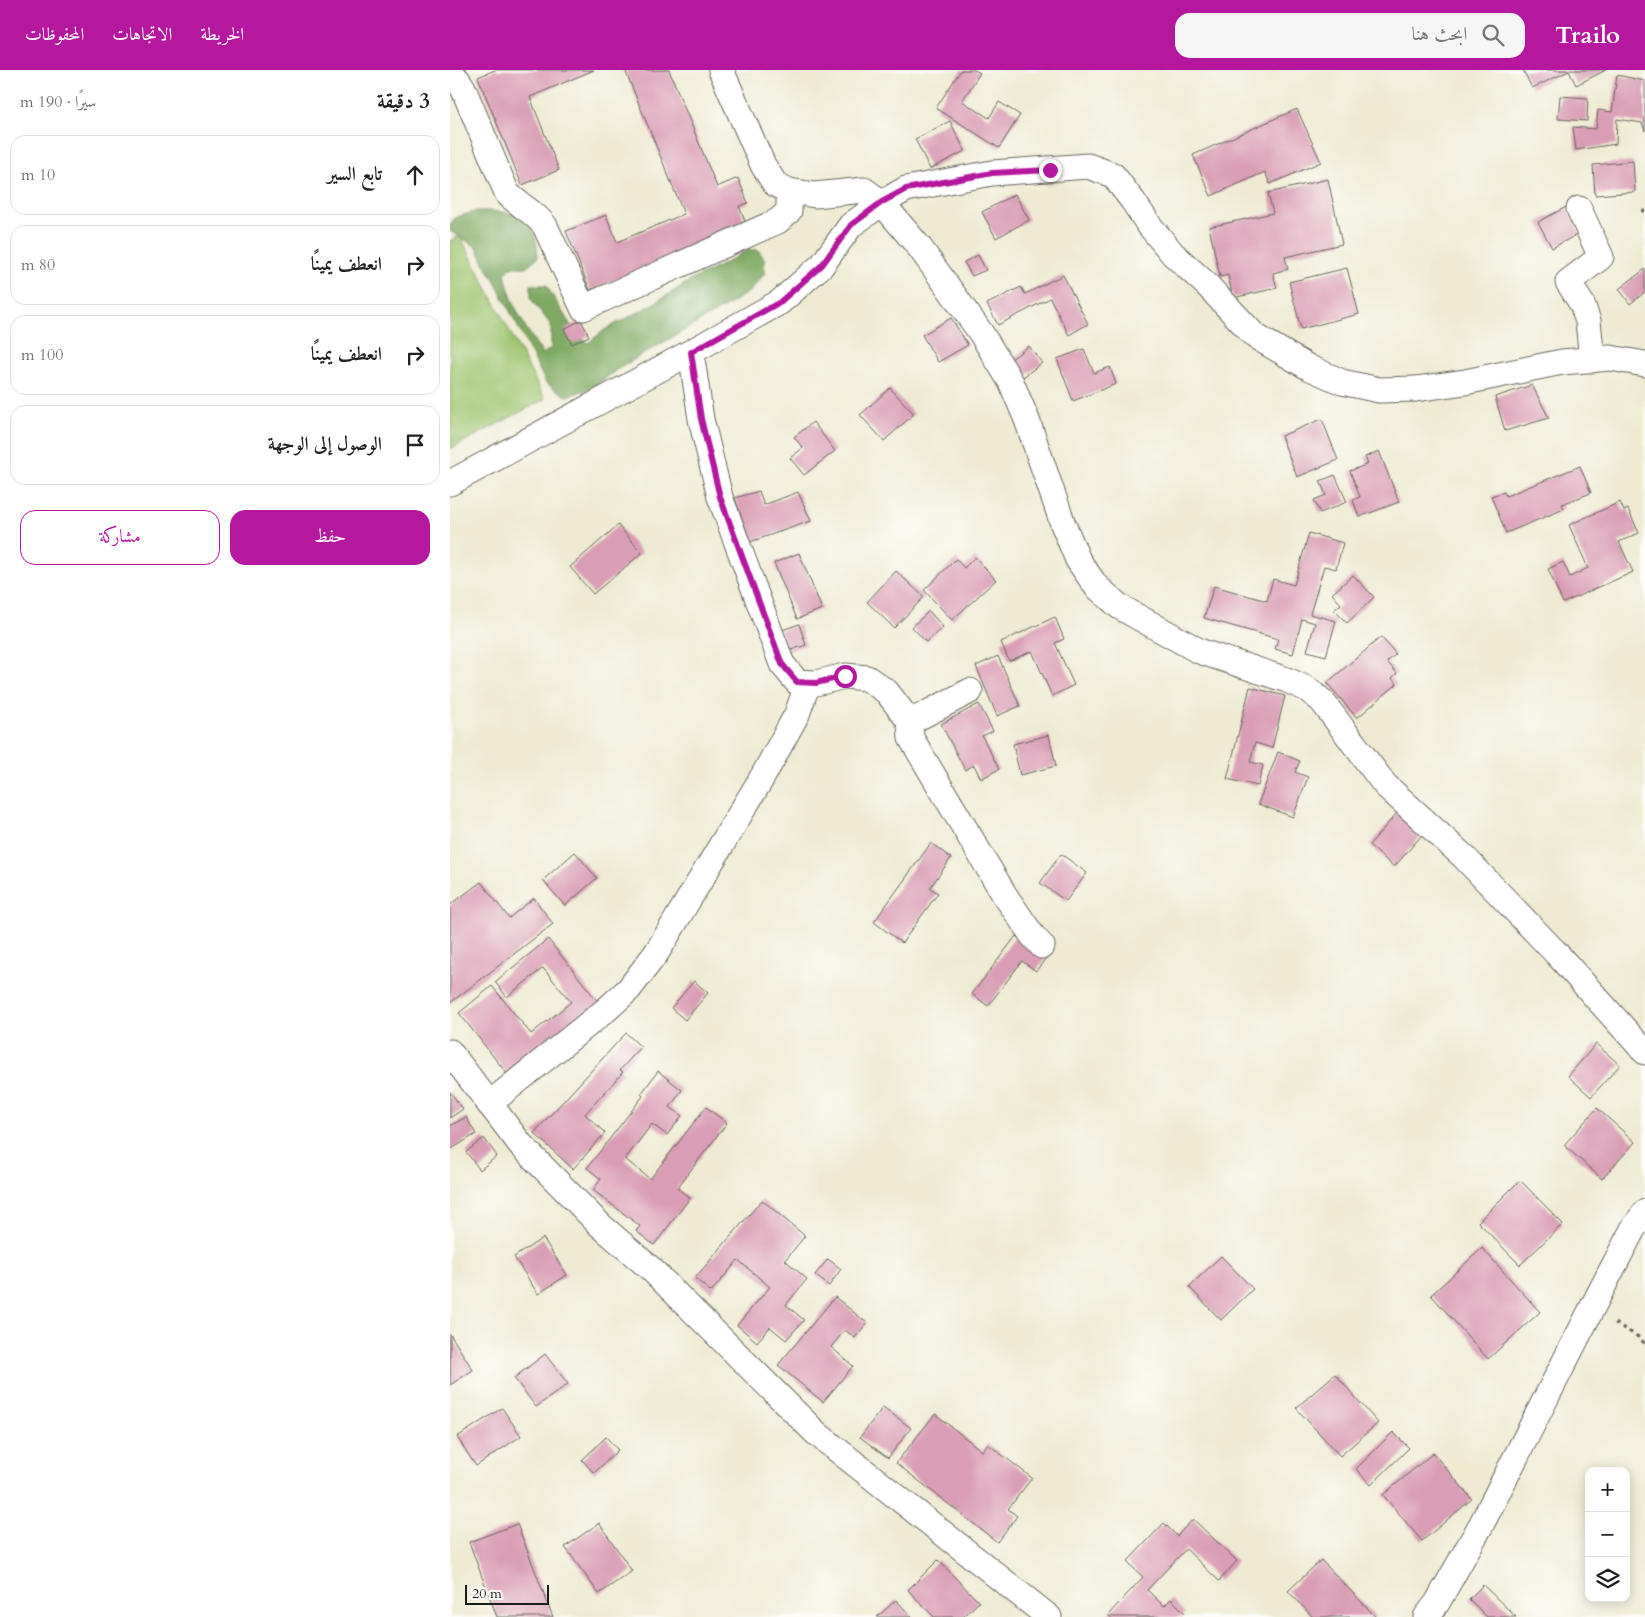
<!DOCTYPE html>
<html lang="ar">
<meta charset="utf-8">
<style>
:root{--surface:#fff;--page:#f6f6f6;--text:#202124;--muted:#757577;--line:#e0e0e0;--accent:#b5179e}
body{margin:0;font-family:Cardo,Amiri,serif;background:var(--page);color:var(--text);direction:rtl}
.controls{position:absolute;right:15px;bottom:15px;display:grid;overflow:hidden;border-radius:10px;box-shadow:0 2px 12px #0003}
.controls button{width:45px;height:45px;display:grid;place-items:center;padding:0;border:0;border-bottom:1px solid var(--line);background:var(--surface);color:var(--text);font:25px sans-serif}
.scale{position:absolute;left:15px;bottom:12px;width:84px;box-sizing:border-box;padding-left:5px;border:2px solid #1c1c1c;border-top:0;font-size:14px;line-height:18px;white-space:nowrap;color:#1c1c1c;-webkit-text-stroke:4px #fdfcf7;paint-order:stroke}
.stop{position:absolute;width:15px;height:15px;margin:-11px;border:4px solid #b5179e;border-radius:50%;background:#fff}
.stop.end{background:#b5179e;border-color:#fff;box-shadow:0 1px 5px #0008}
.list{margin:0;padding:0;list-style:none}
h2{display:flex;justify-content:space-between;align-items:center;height:65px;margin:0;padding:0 20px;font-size:21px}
h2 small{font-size:16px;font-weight:400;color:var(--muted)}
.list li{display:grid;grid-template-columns:32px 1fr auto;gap:15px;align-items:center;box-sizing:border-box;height:80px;margin:0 10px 10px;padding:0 10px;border:1px solid var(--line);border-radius:15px}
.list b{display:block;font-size:19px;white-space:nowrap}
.list em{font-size:16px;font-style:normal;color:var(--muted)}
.actions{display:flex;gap:10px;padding:15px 20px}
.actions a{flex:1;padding:11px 0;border:1px solid var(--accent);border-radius:15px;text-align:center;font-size:18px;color:var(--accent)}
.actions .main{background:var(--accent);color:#fff}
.icon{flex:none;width:28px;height:28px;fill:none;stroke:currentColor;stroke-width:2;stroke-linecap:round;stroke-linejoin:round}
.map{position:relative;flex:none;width:1195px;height:1547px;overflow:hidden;direction:ltr}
header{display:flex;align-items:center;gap:30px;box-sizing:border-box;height:70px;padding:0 25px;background:var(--accent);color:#fff}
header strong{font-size:24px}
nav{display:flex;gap:28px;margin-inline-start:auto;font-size:18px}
.search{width:350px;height:45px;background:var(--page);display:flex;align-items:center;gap:12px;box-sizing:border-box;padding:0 18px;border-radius:15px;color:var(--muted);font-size:19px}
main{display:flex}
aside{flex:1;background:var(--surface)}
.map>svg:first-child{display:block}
</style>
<header>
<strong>Trailo</strong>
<div class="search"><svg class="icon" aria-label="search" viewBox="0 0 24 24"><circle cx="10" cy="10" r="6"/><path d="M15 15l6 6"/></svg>ابحث هنا</div>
<nav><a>الخريطة</a><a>الاتجاهات</a><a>المحفوظات</a></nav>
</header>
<main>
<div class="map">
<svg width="1195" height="1547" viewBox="0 0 1195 1547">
<rect width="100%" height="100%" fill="#fdfcf7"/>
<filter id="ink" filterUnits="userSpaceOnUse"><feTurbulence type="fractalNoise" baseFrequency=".02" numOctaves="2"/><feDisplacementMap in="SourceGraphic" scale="10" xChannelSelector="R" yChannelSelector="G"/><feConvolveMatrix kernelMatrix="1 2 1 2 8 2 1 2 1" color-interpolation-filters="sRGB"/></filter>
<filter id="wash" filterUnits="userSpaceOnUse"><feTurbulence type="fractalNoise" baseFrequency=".0096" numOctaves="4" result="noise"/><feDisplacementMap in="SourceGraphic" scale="20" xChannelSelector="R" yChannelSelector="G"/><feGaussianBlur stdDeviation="1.12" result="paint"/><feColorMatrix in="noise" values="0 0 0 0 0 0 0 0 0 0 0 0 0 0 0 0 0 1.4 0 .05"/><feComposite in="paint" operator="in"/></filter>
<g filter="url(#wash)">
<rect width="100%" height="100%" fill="#efebd3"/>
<polygon fill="#9dc571" stroke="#5c7046" points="10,166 95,329 0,379 0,171"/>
<path fill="#7eaa63" stroke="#4d6340" d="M 28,141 C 49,141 74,141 84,163 C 87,170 87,180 88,187 L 76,197 L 61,197 L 55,204 C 62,237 74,256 93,284 L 101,278 L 101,255 L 81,229 L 81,215 L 96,215 L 126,264 L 138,273 L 156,259 L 198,237 L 243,209 L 274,194 L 297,180 L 308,180 L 314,188 L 315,203 L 300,221 L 278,235 L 171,297 L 140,319 L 116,326 L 96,313 L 45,211 L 35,195 L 27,177 L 0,161 L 0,154 L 6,147 Z"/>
<g id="blocks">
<g fill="#d99eb5">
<polygon points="45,0 144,0 80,27 109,100 72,115 28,7"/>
<polygon points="175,0 219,0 267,117 288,108 298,133 289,136 297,156 140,220 116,161 156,145 167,172 234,144"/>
<polygon points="511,0 525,0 530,3 512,31 539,48 549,32 570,45 549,78 486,38"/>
<polygon points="1073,0 1156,0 1126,15 1119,1 1082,18"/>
<polygon points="1167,5 1195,11 1195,61 1192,53 1167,49 1166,74 1126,80 1123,57 1146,59 1148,40 1162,42"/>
<polygon points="1110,26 1138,28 1137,51 1108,49"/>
<polygon points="847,39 871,92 820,114 815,102 761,126 743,85"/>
<polygon points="500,51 515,81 480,99 465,69"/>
<polygon points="1183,91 1185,122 1145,125 1143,95"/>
<polygon points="878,109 892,174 835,187 838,199 823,203 827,218 783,228 778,205 770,207 759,157 823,143 818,123"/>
<polygon points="565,124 579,150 546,168 532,142"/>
<polygon points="1116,137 1130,163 1102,178 1088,152"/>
<polygon points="528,185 536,200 522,206 514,192"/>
<polygon points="897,198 909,244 851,259 839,212"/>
<polygon points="1195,199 1195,222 1180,234 1169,219"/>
<polygon points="613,205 638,254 619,265 600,228 548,255 537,234 571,217 575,224"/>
<polygon points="501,248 518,275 488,292 472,265"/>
<polygon points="131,250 139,266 122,274 114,259"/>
<polygon points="579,276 592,293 573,307 560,290"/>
<polygon points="634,279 644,303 660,297 666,314 623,331 607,289"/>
<polygon points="1082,315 1099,348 1055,361 1045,327"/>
<polygon points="440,318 464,344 434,371 410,345"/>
<polygon points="872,349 888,390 847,407 831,366"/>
<polygon points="363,352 385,381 354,405 340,388 353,378 344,367"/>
<polygon points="929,381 949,432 909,447 903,430 910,427 900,401 918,394 915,387"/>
<polygon points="1130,396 1141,423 1112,434 1114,439 1056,463 1041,426 1054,422 1056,426"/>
<polygon points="885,405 897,432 870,443 864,430 876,425 870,411"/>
<polygon points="309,421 314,435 348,422 361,451 300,472 285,428"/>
<polygon points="1170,432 1174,441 1178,439 1189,463 1169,472 1183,502 1113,533 1098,499 1113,492 1120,507 1138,498 1119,455"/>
<polygon points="168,455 192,483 143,524 120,497"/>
<polygon points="859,463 893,473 886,499 874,496 860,544 886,551 876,586 857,581 865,553 852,549 843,584 825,579 828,569 754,548 764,516 817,531 823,509 844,515"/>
<polygon points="349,483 372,539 347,549 324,493"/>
<polygon points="525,487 546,510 502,550 474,520 506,489 514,498"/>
<polygon points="446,501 474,527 444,558 417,532"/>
<polygon points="903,505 924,527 897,553 884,540 891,534 882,524"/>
<polygon points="479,541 493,557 476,572 462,557"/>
<polygon points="605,547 614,569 605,573 624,615 602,626 582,581 559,591 551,572"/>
<polygon points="349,554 356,575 338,581 330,561"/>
<polygon points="931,567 946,584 937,592 947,603 942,608 947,614 907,648 877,613"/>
<polygon points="548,586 570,636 547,646 526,596"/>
<polygon points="800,617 835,626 822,678 805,673 800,692 813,695 808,716 777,709"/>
<polygon points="529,634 543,661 532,666 549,699 531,709 524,695 515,700 491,654"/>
<polygon points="599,665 606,696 570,705 563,674"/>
<polygon points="828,682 850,691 845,702 858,707 843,747 808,734"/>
<polygon points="948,742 973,764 944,797 919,775"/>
<polygon points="481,773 501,788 480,818 488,823 452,873 424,852"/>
<polygon points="125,782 147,808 115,836 93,810"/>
<polygon points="611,784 637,803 616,831 590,813"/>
<polygon points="31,812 59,848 84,828 103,854 0,933 0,835"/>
<polygon points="566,866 596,888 586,901 572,891 538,936 522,924"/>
<polygon points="98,869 149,933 58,1005 9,943 42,916 81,964 121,932 93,898 57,927 45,912"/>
<polygon points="244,911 258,923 235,950 221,938"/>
<polygon points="176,963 191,977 170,1000 173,1002 135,1044 155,1063 123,1099 84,1063"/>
<polygon points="1146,974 1170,995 1141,1027 1118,1006"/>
<polygon points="208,1001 232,1020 220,1037 232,1046 217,1065 202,1054 175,1089 200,1109 256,1037 277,1053 227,1118 240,1128 204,1175 186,1161 190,1156 143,1120 151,1109 137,1098 193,1026 191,1024"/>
<polygon points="0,1022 13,1039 0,1048"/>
<polygon points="1147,1038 1185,1072 1152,1109 1114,1075"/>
<polygon points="16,1047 26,1064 0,1080 0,1056"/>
<polygon points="34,1068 47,1086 30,1100 16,1082"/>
<polygon points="1070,1110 1113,1154 1070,1195 1028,1152"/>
<polygon points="312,1130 355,1166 335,1190 357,1209 336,1235 354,1250 336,1270 320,1257 307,1272 287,1255 320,1217 288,1190 261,1222 245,1208"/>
<polygon points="93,1168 117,1205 88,1224 64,1187"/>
<polygon points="1032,1178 1090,1242 1038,1289 981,1225"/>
<polygon points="771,1186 803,1219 771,1250 739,1217"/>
<polygon points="378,1189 391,1199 379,1216 365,1205"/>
<polygon points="385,1227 417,1253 405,1268 395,1260 381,1277 403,1296 373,1332 328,1295"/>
<polygon points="0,1264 23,1300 0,1315"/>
<polygon points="95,1284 118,1314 86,1337 64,1308"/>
<polygon points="885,1304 928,1353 890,1386 846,1338"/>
<polygon points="433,1337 461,1358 438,1388 410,1367"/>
<polygon points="52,1338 71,1366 26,1396 7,1367"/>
<polygon points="485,1344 532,1381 538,1374 582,1408 558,1439 567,1446 547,1472 446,1393"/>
<polygon points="943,1362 959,1378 921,1415 906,1399"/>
<polygon points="156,1367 168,1380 144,1403 132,1390"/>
<polygon points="983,1383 1022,1429 972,1471 933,1425"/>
<polygon points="743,1449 787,1491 769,1511 736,1479 697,1520 714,1536 721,1529 735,1543 731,1547 660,1547 658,1545 693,1507 677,1492 714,1453 727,1466"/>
<polygon points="149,1453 182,1501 149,1524 115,1477"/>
<polygon points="67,1454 103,1547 47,1547 19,1472"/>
<polygon points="488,1490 529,1532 513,1547 484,1547 458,1520"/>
<polygon points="871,1490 926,1547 863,1547 838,1521"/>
<polygon points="1033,1515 1066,1547 1037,1547 1019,1529"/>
<polygon points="446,1530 462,1547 427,1547"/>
</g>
</g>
</g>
<g filter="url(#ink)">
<use href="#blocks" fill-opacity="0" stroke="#66645c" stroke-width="1"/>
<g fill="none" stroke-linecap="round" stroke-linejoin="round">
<defs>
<g id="minor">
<polyline points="271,0 313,95 325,114 339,121 365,125 414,120 432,133 470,178 531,263 561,312 577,350 613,454 628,490 646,516 670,537 749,581 837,610 857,619 872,631 935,715 1014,787 1107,884 1195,982"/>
<path d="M 0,7 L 7,9 L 13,18 L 57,123 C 69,136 85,142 95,156 L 133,238 L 328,151 L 339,141 L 339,121"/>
<polyline points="1129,139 1151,187 1118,212 1132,234 1138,251 1142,290"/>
<polyline points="241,282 251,349 270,427 332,594 347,612 366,613 395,606 417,608 437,622 460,652 520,621"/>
<polyline points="0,413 241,282 330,232 372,195 401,155 432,133 456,119 542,103 638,96 663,105 683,131 699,155 723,184 757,215 805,266 858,297 892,312 929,320 966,319 1015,312 1112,292 1160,288 1195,294"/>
<polyline points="460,652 461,668 554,824 582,865 592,876"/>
<polyline points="0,982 71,1075 150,1155 201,1199 366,1363 599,1547"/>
<polyline points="39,1034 157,939 179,919 207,882 313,706 347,644 358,613"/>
<polyline points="976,1547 987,1533 1031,1455 1159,1205 1183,1159 1195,1142"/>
</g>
</defs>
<use href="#minor" stroke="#66645c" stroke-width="27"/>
<g stroke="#66645c" stroke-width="3" stroke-dasharray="4 4" stroke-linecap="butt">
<polyline points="1192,141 1195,141"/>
<polyline points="1165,1253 1190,1268 1195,1274"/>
</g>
<use href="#minor" stroke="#fff" stroke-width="25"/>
</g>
</g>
<g fill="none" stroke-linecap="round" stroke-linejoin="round" filter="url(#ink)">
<polyline stroke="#b5179e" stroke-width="6" points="395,606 366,613 347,612 332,594 270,427 251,349 241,282 330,232 372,195 401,155 432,132 456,119 542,103 600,100"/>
</g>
</svg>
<div class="controls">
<button>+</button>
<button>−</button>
<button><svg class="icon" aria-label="layers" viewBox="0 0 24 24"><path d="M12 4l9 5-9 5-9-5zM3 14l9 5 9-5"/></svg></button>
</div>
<div class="scale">20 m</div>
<div class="stop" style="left:395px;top:606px"></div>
<div class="stop end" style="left:600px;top:100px"></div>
</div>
<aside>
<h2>3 دقيقة<small>سيرًا · 190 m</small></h2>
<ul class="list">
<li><svg class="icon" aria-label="ahead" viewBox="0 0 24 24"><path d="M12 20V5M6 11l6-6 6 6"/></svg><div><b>تابع السير</b></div><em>10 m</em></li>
<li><svg class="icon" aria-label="right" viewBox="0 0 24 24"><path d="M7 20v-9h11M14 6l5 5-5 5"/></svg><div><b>انعطف يمينًا</b></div><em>80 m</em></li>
<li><svg class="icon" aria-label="right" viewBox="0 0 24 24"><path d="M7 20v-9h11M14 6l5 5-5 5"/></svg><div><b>انعطف يمينًا</b></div><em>100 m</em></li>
<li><svg class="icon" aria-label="arrive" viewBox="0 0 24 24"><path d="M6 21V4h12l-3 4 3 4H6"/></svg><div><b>الوصول إلى الوجهة</b></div></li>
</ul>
<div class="actions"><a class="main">حفظ</a><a>مشاركة</a></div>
</aside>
</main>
